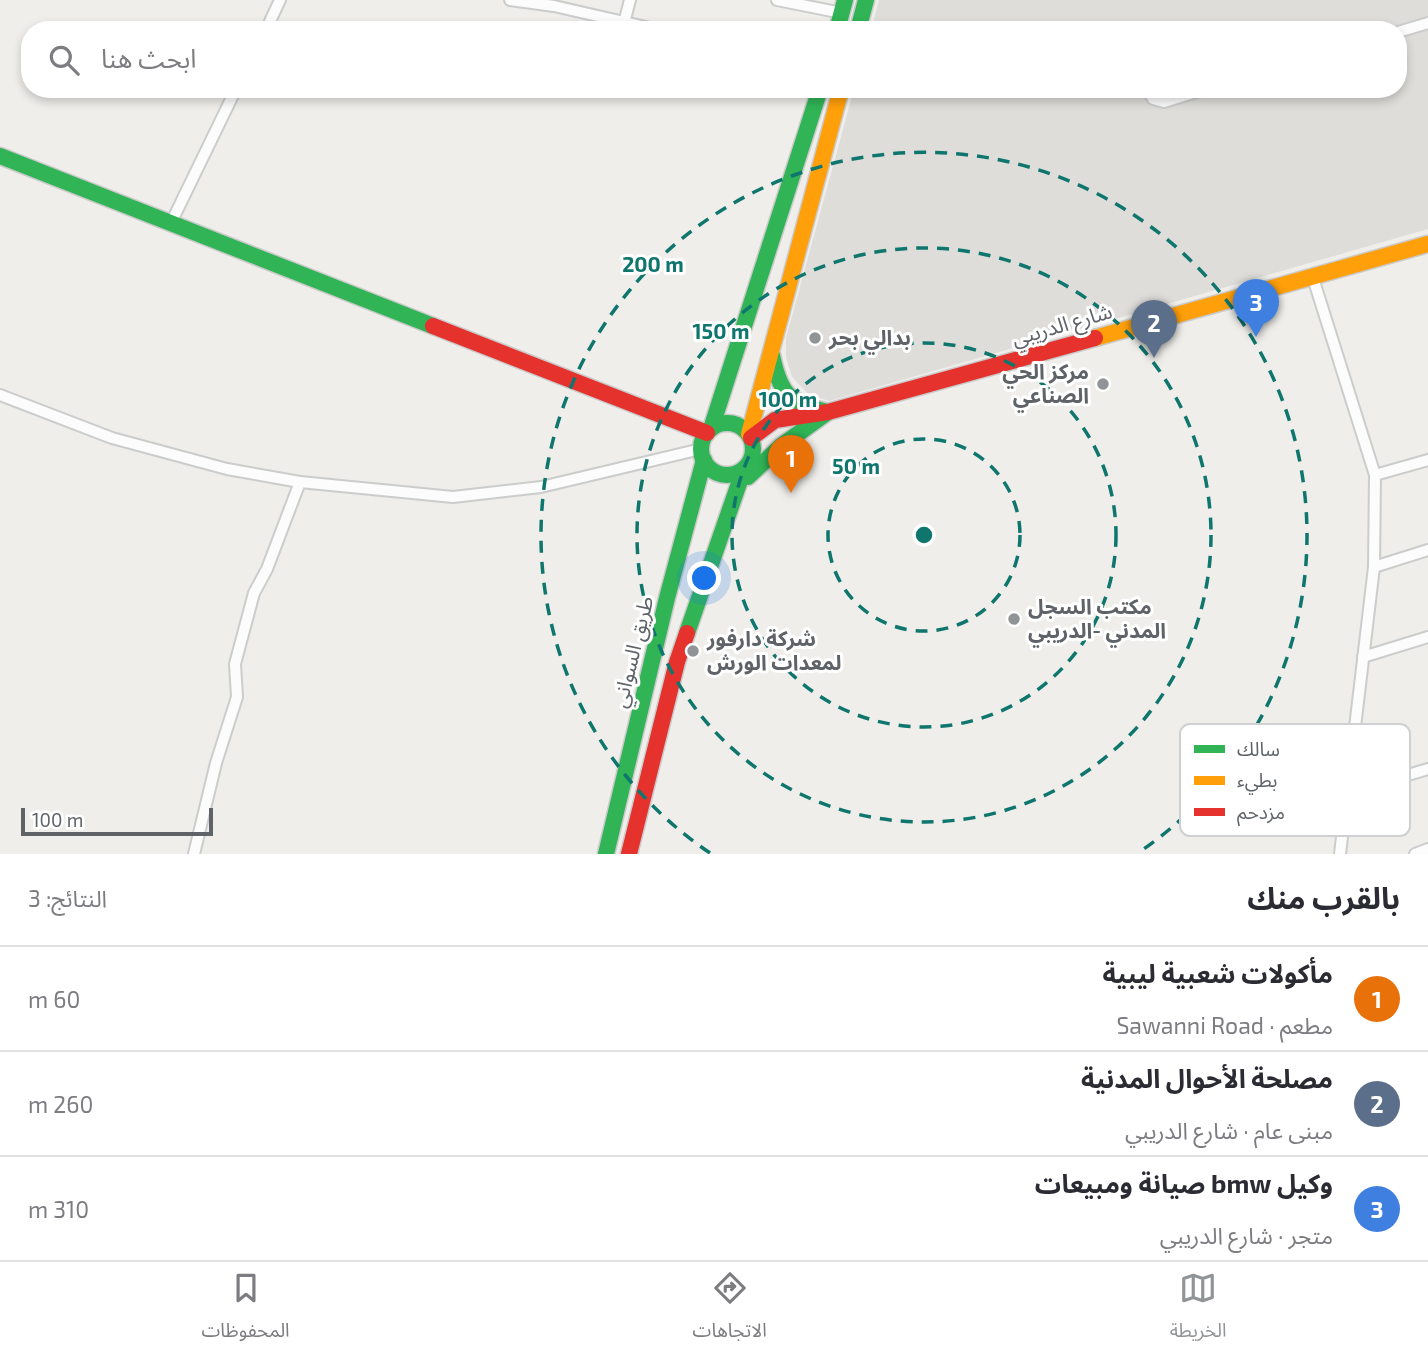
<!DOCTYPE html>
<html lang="ar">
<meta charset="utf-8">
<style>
:root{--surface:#fff;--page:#f2f2f3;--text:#2b2b33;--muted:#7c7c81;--line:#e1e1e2;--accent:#919496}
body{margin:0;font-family:"Exo 2","Noto Sans Arabic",sans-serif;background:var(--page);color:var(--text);direction:rtl}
.scale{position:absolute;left:21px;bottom:18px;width:192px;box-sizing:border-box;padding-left:7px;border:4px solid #5f6368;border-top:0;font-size:19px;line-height:24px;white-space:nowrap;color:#5f6368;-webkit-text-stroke:5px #fff;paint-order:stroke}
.you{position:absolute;left:705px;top:579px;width:24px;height:24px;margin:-18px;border:5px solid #fff;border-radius:50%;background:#1a73e8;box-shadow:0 0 0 10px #1a73e833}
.badge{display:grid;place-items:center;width:46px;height:46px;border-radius:50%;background:var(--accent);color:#fff;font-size:23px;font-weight:700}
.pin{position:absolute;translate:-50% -58px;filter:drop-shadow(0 2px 4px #0008)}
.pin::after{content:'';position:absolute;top:37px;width:24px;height:21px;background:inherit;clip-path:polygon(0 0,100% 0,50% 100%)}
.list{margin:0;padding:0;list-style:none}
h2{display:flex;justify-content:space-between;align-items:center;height:91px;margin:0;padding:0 28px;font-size:30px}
h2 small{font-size:23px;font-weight:400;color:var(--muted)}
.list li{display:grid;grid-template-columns:46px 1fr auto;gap:21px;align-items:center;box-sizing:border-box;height:105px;padding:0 28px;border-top:2px solid var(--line)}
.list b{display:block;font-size:26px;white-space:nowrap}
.list p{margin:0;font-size:23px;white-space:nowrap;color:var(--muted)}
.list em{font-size:23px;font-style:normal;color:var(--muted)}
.icon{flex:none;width:38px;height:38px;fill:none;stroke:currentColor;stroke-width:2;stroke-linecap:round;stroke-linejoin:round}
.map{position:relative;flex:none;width:1428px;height:854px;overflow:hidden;direction:ltr}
.search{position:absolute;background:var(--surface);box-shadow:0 4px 10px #0003;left:21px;right:21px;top:21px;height:77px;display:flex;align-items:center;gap:18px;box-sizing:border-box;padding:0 24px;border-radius:28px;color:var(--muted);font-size:26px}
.sheet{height:406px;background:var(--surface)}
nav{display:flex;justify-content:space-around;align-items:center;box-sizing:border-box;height:98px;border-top:2px solid var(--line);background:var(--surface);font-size:19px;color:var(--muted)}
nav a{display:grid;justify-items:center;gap:4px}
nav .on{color:var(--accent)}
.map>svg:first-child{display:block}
</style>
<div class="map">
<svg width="1428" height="854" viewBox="0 0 1428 854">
<rect width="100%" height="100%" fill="#efeeea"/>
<polygon fill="#dfddda" points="879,0 1428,0 1428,229 829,401 808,394 792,377 786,357 786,338 854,89 1398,89 1398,30 871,30"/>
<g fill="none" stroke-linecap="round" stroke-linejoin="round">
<defs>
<g id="street">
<polyline points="510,0 554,6 659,30"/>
<polyline points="777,0 842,13"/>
<polyline points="624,23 630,0"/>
<polyline points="266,30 280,0"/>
<polyline points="1398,32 1428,23"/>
<polyline points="1147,89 1153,99 1164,102 1206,89"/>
<polyline points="171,223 236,89"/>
<polyline points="1313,278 1375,475"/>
<polyline points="0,395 112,438 227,469 300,482 453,497 541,487 701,449"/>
<polyline points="1374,567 1428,550"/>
<polyline points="1363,657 1428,637"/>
<polyline points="1348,793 1428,769"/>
<polyline points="194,854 216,763 237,697 235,664 254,593 267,569 300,482"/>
<polyline points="1340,854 1374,567 1375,475 1428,460"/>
<polyline points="1415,854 1428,849"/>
</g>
<g id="fast">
<polyline points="837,30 845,0"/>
<polyline points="858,30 866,0"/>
<polyline points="0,156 433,326"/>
<path d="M 772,355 C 780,394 789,403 828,412"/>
<circle cx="727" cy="449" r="26"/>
<polyline points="711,429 820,89"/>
<polyline points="748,477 781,446 828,412"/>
<polyline points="687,633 744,469"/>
<polyline points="606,854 667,598 704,460"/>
</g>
<g id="slow">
<polyline points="1095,338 1428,244"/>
<polyline points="749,434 841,89"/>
</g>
<g id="jam">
<polyline points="433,326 707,433"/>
<polyline points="751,438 775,420 828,412 1095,338"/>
<polyline points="629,854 677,662 687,633"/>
</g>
</defs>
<use href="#street" stroke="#cbcccc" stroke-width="14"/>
<use href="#fast" stroke="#cacacb" stroke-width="19"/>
<use href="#slow" stroke="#cacacb" stroke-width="19"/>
<use href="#jam" stroke="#cacacb" stroke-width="19"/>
<use href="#street" stroke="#fdfcfc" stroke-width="10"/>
<use href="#fast" stroke="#30b455" stroke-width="16"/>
<use href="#slow" stroke="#ff9f0a" stroke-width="16"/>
<use href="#jam" stroke="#e5322d" stroke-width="16"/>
</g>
<g fill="none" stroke="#0f766e" stroke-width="3.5" stroke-dasharray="12 9">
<circle cx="924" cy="535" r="96"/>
<circle cx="924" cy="535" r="192"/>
<circle cx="924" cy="535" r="287"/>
<path d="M710 853A383 383 0 1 1 1138 853"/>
</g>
<g fill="#919496" stroke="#fff" stroke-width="2.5">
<circle cx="815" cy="338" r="7"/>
<circle cx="1103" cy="384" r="7"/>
<circle cx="1014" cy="619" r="7"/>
<circle cx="693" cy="651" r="7"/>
</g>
<g text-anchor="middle" stroke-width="6" stroke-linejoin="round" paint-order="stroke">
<g font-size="21" fill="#5f6368" stroke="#fff">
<text transform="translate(1062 325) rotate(-16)" y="7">شارع الدريبي</text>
<text transform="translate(633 652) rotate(-76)" y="7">طريق السواني</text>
</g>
<g font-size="21" font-weight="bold" fill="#5f6368" stroke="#fff" text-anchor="start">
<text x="829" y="345">بدالي بحر</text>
<text x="1089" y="379" text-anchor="end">مركز الحي<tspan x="1089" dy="24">الصناعي</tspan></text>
<text x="1028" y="614">مكتب السجل<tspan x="1028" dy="24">المدني -الدريبي</tspan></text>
<text x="707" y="646">شركة دارفور<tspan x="707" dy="24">لمعدات الورش</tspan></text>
</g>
</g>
<rect x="1180" y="724" width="230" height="112" rx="10" fill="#fff" stroke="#cfd0d2" stroke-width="2"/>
<rect x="1194" y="745" width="31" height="8" fill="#30b455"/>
<rect x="1194" y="776" width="31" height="9" fill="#ff9f0a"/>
<rect x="1194" y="808" width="31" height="8" fill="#e5322d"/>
<g font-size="19" fill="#5f6368">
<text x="1237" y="756">سالك</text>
<text x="1237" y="787">بطيء</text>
<text x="1237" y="819">مزدحم</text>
</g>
<circle cx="924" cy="535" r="10" fill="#0f766e" stroke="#fff" stroke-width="3.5"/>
<g font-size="21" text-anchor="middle" font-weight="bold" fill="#0f766e" stroke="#fff" stroke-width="6" stroke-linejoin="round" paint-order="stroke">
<text x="653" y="272">200 m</text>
<text x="721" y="339">150 m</text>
<text x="788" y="407">100 m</text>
<text x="856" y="474">50 m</text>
</g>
</svg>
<div class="scale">100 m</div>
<div class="you"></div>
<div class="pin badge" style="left:791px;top:493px;background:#e8710a">1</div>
<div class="pin badge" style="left:1154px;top:358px;background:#5c6f8a">2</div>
<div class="pin badge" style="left:1256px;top:337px;background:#3f7fe0">3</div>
<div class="search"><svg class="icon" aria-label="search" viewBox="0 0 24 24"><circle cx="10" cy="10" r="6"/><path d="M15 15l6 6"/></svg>ابحث هنا</div>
</div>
<section class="sheet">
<h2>بالقرب منك<small>النتائج: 3</small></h2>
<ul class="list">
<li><span class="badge" style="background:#e8710a">1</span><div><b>مأكولات شعبية ليبية</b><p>مطعم · Sawanni Road</p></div><em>60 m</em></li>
<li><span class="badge" style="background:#5c6f8a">2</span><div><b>مصلحة الأحوال المدنية</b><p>مبنى عام · شارع الدريبي</p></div><em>260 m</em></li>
<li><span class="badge" style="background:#3f7fe0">3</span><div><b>وكيل bmw صيانة ومبيعات</b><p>متجر · شارع الدريبي</p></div><em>310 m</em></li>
</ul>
</section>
<nav>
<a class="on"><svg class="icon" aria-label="map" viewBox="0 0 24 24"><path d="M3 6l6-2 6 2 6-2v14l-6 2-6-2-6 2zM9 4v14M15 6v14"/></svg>الخريطة</a>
<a><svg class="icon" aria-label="directions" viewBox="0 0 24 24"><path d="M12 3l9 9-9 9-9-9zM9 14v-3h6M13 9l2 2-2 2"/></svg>الاتجاهات</a>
<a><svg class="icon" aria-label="saved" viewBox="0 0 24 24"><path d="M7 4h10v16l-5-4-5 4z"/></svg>المحفوظات</a>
</nav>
